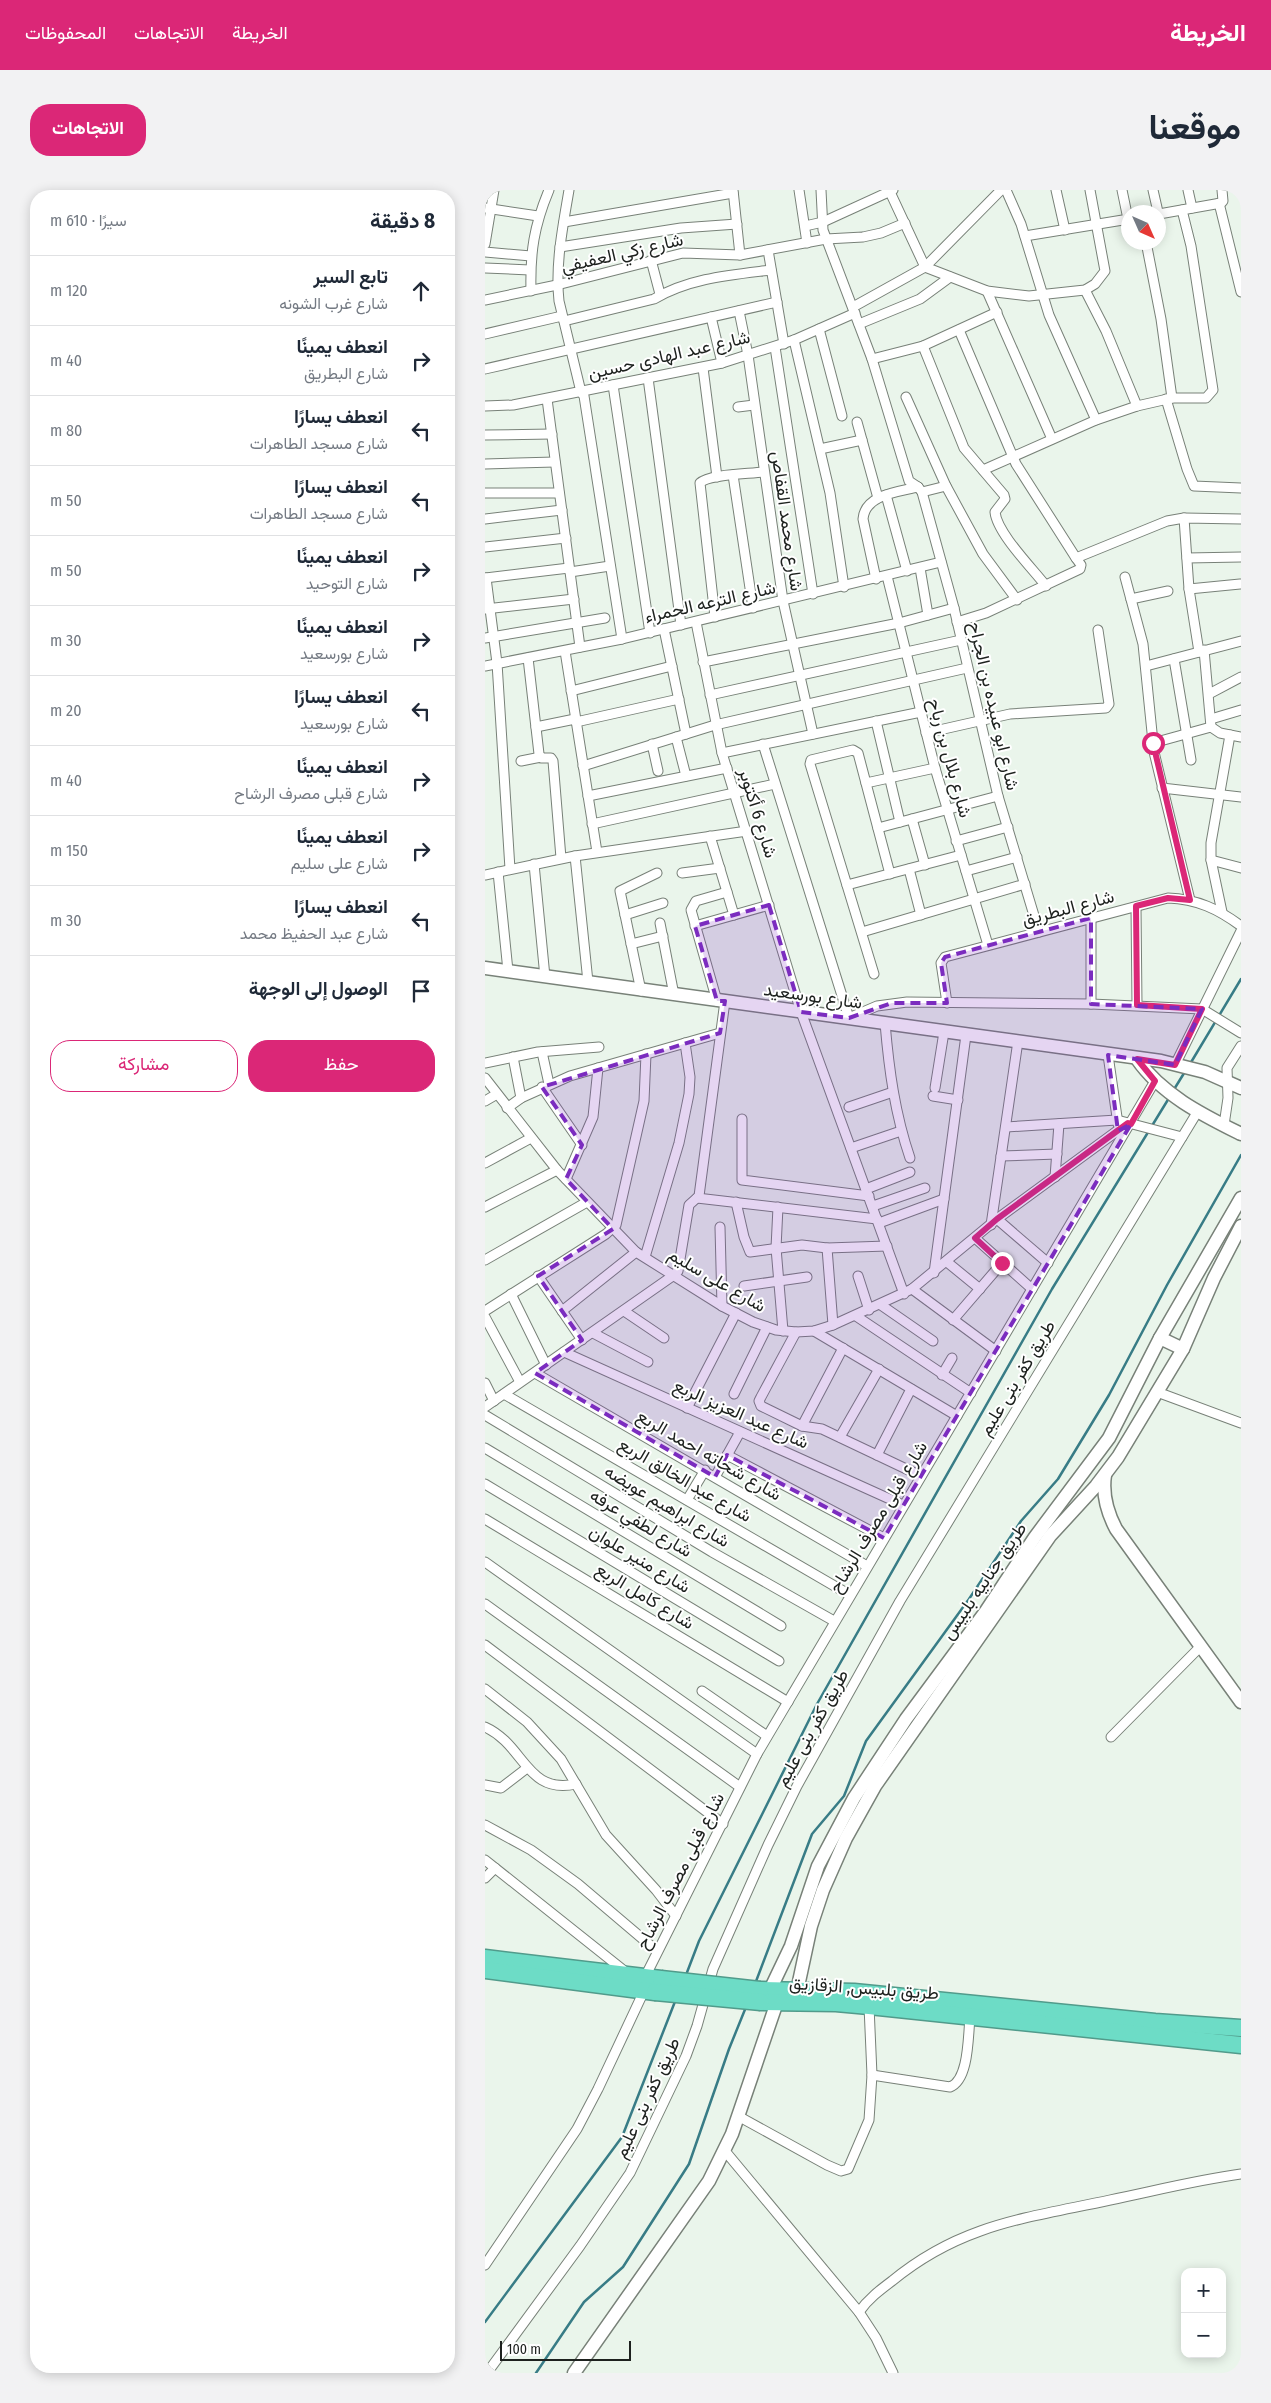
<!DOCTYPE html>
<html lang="ar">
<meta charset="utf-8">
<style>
:root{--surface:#fff;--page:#f2f2f3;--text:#1f2937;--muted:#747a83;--line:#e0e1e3;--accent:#db2777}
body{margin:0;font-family:"Fira Sans Condensed",Vazirmatn,sans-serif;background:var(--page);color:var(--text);direction:rtl}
.controls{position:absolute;right:15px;bottom:15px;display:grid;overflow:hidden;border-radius:10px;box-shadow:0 2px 12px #0003}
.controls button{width:45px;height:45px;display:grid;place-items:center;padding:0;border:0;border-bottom:1px solid var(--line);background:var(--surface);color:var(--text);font:25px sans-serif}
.compass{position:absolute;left:636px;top:15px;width:45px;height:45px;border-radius:50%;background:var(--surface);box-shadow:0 2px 12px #0003;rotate:135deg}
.scale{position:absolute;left:15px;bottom:12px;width:131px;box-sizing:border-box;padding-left:5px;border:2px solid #1d211e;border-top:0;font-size:14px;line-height:18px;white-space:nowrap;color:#1d211e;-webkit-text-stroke:4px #fff;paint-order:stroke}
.stop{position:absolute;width:15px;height:15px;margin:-11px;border:4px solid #db2777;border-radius:50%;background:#fff}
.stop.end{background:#db2777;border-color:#fff;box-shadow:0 1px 5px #0008}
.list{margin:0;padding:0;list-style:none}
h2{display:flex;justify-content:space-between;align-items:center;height:65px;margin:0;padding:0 20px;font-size:21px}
h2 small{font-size:16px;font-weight:400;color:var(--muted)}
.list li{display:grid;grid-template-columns:32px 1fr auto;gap:15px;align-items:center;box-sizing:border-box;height:70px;padding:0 20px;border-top:1px solid var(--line)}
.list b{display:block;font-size:19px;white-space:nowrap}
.list p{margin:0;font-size:16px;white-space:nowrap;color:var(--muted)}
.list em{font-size:16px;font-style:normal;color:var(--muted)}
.actions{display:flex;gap:10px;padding:15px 20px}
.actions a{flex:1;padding:11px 0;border:1px solid var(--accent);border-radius:20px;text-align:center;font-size:18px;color:var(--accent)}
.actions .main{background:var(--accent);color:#fff}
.icon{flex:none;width:28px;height:28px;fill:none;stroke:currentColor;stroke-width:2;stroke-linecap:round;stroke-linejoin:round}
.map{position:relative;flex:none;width:756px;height:2183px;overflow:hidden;direction:ltr;border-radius:20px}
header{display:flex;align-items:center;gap:30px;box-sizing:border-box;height:70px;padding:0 25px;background:var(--accent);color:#fff}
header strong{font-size:24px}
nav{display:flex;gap:28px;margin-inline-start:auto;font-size:18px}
.intro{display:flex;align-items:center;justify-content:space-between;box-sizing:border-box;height:120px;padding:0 30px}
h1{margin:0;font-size:35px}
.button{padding:12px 22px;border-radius:20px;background:var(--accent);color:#fff;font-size:18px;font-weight:700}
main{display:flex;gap:30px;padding:0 30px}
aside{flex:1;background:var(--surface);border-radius:20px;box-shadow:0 2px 12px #0003}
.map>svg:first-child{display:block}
</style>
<header>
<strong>الخريطة</strong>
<nav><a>الخريطة</a><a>الاتجاهات</a><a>المحفوظات</a></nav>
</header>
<div class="intro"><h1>موقعنا</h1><a class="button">الاتجاهات</a></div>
<main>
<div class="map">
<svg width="756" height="2183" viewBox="0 0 756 2183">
<rect width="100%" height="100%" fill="#eaf5eb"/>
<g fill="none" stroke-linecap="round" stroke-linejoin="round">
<g stroke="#387c86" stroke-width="2.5">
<polyline points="705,874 756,789"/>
<polyline points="688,901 701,880"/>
<polyline points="201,1785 214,1751 332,1514 567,1099 684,908"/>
<polyline points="270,1794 327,1644 359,1606 381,1551 484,1409 536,1331 573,1289 624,1205 682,1095 756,965"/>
<polyline points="0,2132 137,1947 191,1809"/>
<polyline points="51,2183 99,2112 138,2077 204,1974 244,1859 261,1817"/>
</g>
<defs>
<g id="street">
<path d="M 84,0 C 78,36 70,74 74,111 L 96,202 L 99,206 L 137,449"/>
<polyline points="248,0 255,65"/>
<polyline points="314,0 322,53"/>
<polyline points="336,0 338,40 387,169 424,291 433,297"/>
<polyline points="521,0 536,34 564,125 611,230"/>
<polyline points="571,0 580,40"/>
<polyline points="637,0 643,29"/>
<polyline points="668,0 673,22"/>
<polyline points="703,0 707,18"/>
<polyline points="405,2 440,77 502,101 544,106 600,100 610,94 620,81 605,0"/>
<polyline points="734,13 756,102"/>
<polyline points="0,18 53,26"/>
<polyline points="674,24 736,13 738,11 737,0"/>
<polyline points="79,32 248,3"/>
<polyline points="320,36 338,32 408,0"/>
<polyline points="540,46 644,29"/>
<polyline points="661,52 676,129 687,208"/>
<polyline points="0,54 9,0"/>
<polyline points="75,57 196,38 252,34"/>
<polyline points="283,60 299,154"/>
<polyline points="0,62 46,66"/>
<polyline points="166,70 175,104"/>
<polyline points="0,78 45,80"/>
<polyline points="600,100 621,141 652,216"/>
<path d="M 46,101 C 45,62 49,36 64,0"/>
<polyline points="502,101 567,249"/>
<polyline points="0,110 72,95 198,63 255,65 341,49 378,47 396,43 420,33"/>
<polyline points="368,117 440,77 516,0"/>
<polyline points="254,121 263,165 298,411 328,544"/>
<path d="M 512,122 L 438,156 L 479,258 L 519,305 L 520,309 L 510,322 C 512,343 547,378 561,396"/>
<polyline points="226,127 237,173"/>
<path d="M 79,131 L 169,109 C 205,88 245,85 286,80"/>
<polyline points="374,134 435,109 465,87"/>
<polyline points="334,139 357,226"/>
<polyline points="474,140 531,274 591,368"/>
<polyline points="0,144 77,126"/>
<polyline points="309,150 345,303 359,397"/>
<polyline points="290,157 328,404"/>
<polyline points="387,169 438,156"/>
<polyline points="218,178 232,287"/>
<polyline points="0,179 292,112"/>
<polyline points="163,188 196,435"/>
<polyline points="128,195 165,443"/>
<polyline points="421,207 461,296 498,364 532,410"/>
<polyline points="62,209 95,457"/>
<polyline points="681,209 702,279 709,296 756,298"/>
<polyline points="0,216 28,215 237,173 309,150 370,123"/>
<polyline points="253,217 269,215"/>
<polyline points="372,232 393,308"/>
<polyline points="0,245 67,244"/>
<polyline points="335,259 377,250"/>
<polyline points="0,274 70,272"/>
<polyline points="498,280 611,230 652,216 687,208 721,208 728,200 706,56 697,20"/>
<polyline points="248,285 268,418"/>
<polyline points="433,297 437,302 469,418 513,606 554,742"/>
<polyline points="437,302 461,296"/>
<polyline points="0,303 74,303"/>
<polyline points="401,305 422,381"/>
<polyline points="699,328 704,399 714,462"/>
<polyline points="0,329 77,320"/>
<polyline points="0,357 81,348"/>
<polyline points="702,368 756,367"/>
<polyline points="435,378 443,425"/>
<polyline points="85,382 125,376"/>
<polyline points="402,386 450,578 503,755"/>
<polyline points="640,387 658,454 669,562 705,710"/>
<polyline points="0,388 84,378"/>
<polyline points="1,388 12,473 25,679"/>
<path d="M 391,389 L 378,329 C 380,304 414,302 433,297"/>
<polyline points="704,399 755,394"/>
<polyline points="646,409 683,401"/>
<polyline points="0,419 89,409"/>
<path d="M 230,427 L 215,293 C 224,284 264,284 278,282"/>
<polyline points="211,432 237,563 316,822 419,1104"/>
<polyline points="472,432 501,423 595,379 596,375 591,368 682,331 699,328 756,329"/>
<polyline points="179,439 201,544"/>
<polyline points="0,448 120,428"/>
<polyline points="719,460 726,537"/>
<polyline points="80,461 112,662"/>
<polyline points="43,468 54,564 56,568 66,568 68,571 76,668"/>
<polyline points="689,469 706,570"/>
<polyline points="218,472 414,433 469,418"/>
<polyline points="0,476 137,449 456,372"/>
<polyline points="661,476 756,451"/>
<polyline points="86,501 187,476"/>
<polyline points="724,504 756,487"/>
<polyline points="225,505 476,450"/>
<polyline points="726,529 756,520"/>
<polyline points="391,531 415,632"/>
<polyline points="91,532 194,509"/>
<polyline points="51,537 90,529"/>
<polyline points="441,543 525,524 621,518 624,514 613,440"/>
<polyline points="191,547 201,586"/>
<polyline points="668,553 726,537 735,543 756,547"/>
<polyline points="167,554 173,581"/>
<polyline points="278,554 364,828 392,816 422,812 606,814 717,819 756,843"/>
<polyline points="237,563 436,522"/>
<polyline points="36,571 56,567"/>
<polyline points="98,576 230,535 482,478"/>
<polyline points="381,593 450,578"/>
<polyline points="677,598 756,607"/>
<polyline points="103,606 242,578"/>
<polyline points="427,629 440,675"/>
<polyline points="107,634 290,594"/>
<polyline points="393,638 513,606"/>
<polyline points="225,646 249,725"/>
<polyline points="471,651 523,637"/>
<polyline points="90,666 103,792"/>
<polyline points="726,670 756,678"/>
<polyline points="49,674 60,787"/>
<polyline points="424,679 436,725"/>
<polyline points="481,681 532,667"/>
<polyline points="13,682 23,781"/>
<polyline points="197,683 235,678"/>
<polyline points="0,685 90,666 262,641"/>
<polyline points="362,695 476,665"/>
<polyline points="651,717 652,815"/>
<polyline points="737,722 726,670 726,653 745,545"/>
<polyline points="140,725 178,713"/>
<polyline points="175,733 189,805"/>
<polyline points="210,736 284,715"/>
<polyline points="377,742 540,694"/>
<polyline points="146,754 178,746"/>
<polyline points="389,784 325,574 326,570 368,560 373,563 405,684"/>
<polyline points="156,801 135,701 172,683"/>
<polyline points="232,811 206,720 211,711 242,702"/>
<path d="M 462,813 L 456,773 L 460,767 L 683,708 C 712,709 733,719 756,736"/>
<polyline points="606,814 606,728"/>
<path d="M 400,833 C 404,880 410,924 425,968"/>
<polyline points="57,862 64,894"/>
<polyline points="623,865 633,934"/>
<polyline points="28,867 36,908"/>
<polyline points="0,873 53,862 114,857"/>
<polyline points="690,875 756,741"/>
<polyline points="0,888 72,980 151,1062 237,1116 268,1132 291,1140 311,1142 329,1141 348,1135 427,1099 512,1029 643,933"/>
<polyline points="57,897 97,955"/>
<polyline points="450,898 459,842"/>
<polyline points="448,906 473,910"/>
<polyline points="0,911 12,904"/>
<polyline points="364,917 408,902"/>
<polyline points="22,918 36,908 85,886 235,843"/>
<polyline points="257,929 257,990 384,1006"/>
<polyline points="739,935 743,908 742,878 756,856"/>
<polyline points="521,937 632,930 697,947"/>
<polyline points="366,958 416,941"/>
<polyline points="516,966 572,964"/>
<polyline points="0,973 46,948"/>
<polyline points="570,987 574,934"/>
<polyline points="81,989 108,927 113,878"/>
<polyline points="381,999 425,982"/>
<polyline points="212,1008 392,1029"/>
<polyline points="251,1012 259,1047 265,1062 317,1055 342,1058 402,1056"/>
<polyline points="388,1016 440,998"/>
<polyline points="0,1017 72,980"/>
<polyline points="293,1017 291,1058 298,1141"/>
<polyline points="512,1029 563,1073"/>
<polyline points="394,1033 459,1009"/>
<polyline points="506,1035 533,851"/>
<polyline points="235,1037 237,1116"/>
<polyline points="490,1048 547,1099"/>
<polyline points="342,1058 348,1135"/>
<polyline points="160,1067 194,953 204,904 205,887 200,853"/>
<polyline points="0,1070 102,1012"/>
<polyline points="462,1072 495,1099"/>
<polyline points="449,1083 481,845"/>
<polyline points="53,1086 97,1150"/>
<polyline points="373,1086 384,1120"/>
<polyline points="259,1096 322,1087"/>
<polyline points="427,1099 511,1161"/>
<polyline points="26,1104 61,1175"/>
<polyline points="396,1115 448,1151"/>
<polyline points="0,1121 121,1044 131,1035 159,911 161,864"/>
<polyline points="77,1121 151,1062"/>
<polyline points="139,1121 179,1148"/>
<polyline points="371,1126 486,1203"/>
<polyline points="0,1127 35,1192"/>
<polyline points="468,1130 517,1073"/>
<polyline points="329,1141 472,1226"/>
<polyline points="311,1142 276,1207 274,1211 276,1216 317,1236 337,1239 436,1286"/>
<polyline points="108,1143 163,1172"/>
<polyline points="79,1162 418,1315"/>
<polyline points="50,1183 382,1376"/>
<polyline points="457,1185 467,1168"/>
<polyline points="0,1193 9,1211"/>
<polyline points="672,1202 756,1233"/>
<polyline points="19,1204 365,1405"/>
<polyline points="249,1204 282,1137"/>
<polyline points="0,1217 189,1085 193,1081 204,1015 214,1006 240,811"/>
<polyline points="202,1218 251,1123"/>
<polyline points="0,1225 227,1362 349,1431"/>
<polyline points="317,1236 358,1158"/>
<polyline points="355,1247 394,1179"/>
<polyline points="0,1258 296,1436"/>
<polyline points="242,1265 399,1348"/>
<polyline points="392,1265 426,1199"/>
<polyline points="230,1287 255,1242"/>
<polyline points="0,1294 294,1471"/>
<polyline points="202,1310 220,1280"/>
<polyline points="0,1329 303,1512"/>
<polyline points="0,1372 272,1564"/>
<polyline points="0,1414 255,1597"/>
<polyline points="0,1455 238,1634"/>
<polyline points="0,1499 42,1532 76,1569 121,1645 171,1700 191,1726"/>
<polyline points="217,1501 282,1546"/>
<path d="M 0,1537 C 40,1555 41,1605 91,1594"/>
<polyline points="626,1547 715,1457"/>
<polyline points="0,1595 16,1598 42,1578"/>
<polyline points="0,1635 46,1660 93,1694 172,1761"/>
<polyline points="0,1670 142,1783"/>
<polyline points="0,1688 10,1678"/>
<polyline points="160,1787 272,1564 670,891"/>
<path d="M 387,1885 L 465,1897 C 484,1890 483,1846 485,1828"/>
<polyline points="253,1926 342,1975 356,1981 363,1979 384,1930 387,1885 384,1816"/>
<polyline points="240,1961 374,2122 391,2148 408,2183"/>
<polyline points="0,2075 92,1939 113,1899 159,1801"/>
<path d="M 374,2122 C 383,2109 395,2100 407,2091 C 476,2034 542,2028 625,2010 C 669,2001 712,1990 756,1984"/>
<polyline points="2,2183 95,2056 145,1983 201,1866 212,1836 228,1779 283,1655 312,1596 415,1411 713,921"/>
</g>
<g id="secondary">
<polyline points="0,778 676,871 720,882 756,898"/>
<path d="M 652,869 C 677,905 718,925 756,944"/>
<polyline points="675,1148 698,1159"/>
<path d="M 620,1285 C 617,1305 622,1322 631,1339 L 756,1512"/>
<polyline points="285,1800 306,1756 333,1676 369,1608 421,1529 501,1421 550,1347 624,1248 675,1148 756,1008"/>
<polyline points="312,1801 326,1736 338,1700 361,1648 390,1596 565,1346 611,1296 633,1267 698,1159 729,1088 756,1036"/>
<polyline points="89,2183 224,1991 247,1944 292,1812"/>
</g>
<g id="highway">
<polyline points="0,1768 176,1789"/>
<polyline points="0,1780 170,1802"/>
<polyline points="275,1800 369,1802 670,1832 756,1838"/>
<polyline points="276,1812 351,1813 384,1816 756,1855"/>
</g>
</defs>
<use href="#street" stroke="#788178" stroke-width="11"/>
<use href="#secondary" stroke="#788178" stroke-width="15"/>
<use href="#highway" stroke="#519b8b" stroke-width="19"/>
<use href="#street" stroke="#fff" stroke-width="9"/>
<use href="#secondary" stroke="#fff" stroke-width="12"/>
<use href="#highway" stroke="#6ddcc6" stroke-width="16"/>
<defs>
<g id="highway-bridge">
<polyline points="176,1789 275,1800"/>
<polyline points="170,1802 276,1812"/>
</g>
</defs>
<use href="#highway-bridge" stroke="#519b8b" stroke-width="19" stroke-linecap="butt"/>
<use href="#highway-bridge" stroke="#6ddcc6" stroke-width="16"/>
</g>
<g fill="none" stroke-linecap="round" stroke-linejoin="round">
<polyline stroke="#db2777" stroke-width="6" points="517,1073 490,1048 512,1029 643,933 646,934 670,891 652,869 690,875 717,819 652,815 651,716 683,708 705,710 668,553"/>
</g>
<path fill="#7b2cbf" fill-opacity="0.2" stroke="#7b2cbf" stroke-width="4" stroke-dasharray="10 6" stroke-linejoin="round" d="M 284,715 L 316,822 L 364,828 L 407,813 L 462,813 L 456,773 L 460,767 L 606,728 L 606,814 L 717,819 L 690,875 L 623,865 L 633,941 L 646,934 L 399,1348 L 242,1265 L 230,1287 L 50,1183 L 97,1150 L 53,1086 L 128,1039 L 81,989 L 97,955 L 57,897 L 235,843 L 240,811 L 232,811 L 210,736 Z"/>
<g text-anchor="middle" stroke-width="4" stroke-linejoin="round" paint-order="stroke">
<g font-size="18" fill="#1d211e" stroke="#fff">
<text transform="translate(137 63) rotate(-13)" y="6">شارع زكي العفيفي</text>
<text transform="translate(184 165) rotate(-13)" y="6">شارع عبد الهادى حسين</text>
<text transform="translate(302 331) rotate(82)" y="6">شارع محمد القفاص</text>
<text transform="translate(225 412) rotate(-13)" y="6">شارع الترعه الحمراء</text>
<text transform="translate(509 516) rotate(77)" y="6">شارع ابو عبيده بن الجراح</text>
<text transform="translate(465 568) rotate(75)" y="6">شارع بلال بن رباح</text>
<text transform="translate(273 623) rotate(73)" y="6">شارع 6 أكتوبر</text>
<text transform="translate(583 718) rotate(-15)" y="6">شارع البطريق</text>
<text transform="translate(328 806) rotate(8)" y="6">شارع بورسعيد</text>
<text transform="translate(232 1090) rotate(30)" y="6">شارع على سليم</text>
<text transform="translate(532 1188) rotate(-59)" y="6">طريق كفر بنى عليم</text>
<text transform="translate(256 1224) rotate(24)" y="6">شارع عبد العزيز الربع</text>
<text transform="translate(224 1265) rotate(30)" y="6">شارع شحاته احمد الربع</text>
<text transform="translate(200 1290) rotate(30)" y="6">شارع عبد الخالق الربع</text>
<text transform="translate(182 1316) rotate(31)" y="6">شارع ابراهيم عويضه</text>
<text transform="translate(393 1327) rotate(-59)" y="6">شارع قبلى مصرف الرشاح</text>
<text transform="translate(156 1333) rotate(31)" y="6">شارع لطفي عرفه</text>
<text transform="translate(155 1369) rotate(31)" y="6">شارع منير علوان</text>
<text transform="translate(499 1391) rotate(-56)" y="6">طريق جنابيه بلبيس</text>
<text transform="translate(160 1406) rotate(31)" y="6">شارع كامل الربع</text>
<text transform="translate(327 1538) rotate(-61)" y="6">طريق كفر بنى عليم</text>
<text transform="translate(195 1681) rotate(-63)" y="6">شارع قبلى مصرف الرشاح</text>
<text transform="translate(379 1798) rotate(4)" y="6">طريق بلبيس, الزقازيق</text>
<text transform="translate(162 1908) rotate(-65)" y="6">طريق كفر بنى عليم</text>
</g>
</g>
</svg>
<div class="controls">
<button>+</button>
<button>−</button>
</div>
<svg class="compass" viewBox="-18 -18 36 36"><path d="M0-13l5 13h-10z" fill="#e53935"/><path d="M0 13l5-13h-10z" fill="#747a83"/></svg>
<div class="scale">100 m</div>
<div class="stop" style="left:668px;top:553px"></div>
<div class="stop end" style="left:517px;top:1073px"></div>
</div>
<aside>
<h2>8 دقيقة<small>سيرًا · 610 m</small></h2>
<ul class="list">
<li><svg class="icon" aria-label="ahead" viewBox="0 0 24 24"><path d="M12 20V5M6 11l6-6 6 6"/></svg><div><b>تابع السير</b><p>شارع غرب الشونه</p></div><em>120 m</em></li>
<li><svg class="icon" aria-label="right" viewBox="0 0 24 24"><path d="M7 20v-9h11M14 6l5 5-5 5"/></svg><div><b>انعطف يمينًا</b><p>شارع البطريق</p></div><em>40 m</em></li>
<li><svg class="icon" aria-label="left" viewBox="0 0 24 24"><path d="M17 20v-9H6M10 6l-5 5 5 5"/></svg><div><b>انعطف يسارًا</b><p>شارع مسجد الطاهرات</p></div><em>80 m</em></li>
<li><svg class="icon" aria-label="left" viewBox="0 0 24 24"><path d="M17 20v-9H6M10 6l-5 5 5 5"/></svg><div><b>انعطف يسارًا</b><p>شارع مسجد الطاهرات</p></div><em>50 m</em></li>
<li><svg class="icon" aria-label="right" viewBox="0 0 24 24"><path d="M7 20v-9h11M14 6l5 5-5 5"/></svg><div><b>انعطف يمينًا</b><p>شارع التوحيد</p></div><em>50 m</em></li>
<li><svg class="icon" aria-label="right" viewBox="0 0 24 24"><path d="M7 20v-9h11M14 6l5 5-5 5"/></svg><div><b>انعطف يمينًا</b><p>شارع بورسعيد</p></div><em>30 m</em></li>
<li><svg class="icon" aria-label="left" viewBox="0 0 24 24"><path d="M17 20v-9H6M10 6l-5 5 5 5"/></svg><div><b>انعطف يسارًا</b><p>شارع بورسعيد</p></div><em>20 m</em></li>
<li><svg class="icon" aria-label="right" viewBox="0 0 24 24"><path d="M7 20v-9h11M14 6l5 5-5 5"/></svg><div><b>انعطف يمينًا</b><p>شارع قبلى مصرف الرشاح</p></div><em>40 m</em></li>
<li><svg class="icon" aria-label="right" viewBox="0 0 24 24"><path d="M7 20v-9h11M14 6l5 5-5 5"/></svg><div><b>انعطف يمينًا</b><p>شارع على سليم</p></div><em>150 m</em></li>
<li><svg class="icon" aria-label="left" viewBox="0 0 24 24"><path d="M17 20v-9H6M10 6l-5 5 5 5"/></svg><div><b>انعطف يسارًا</b><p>شارع عبد الحفيظ محمد</p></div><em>30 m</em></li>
<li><svg class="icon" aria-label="arrive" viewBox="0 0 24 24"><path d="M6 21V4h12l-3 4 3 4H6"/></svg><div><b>الوصول إلى الوجهة</b></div></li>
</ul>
<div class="actions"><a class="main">حفظ</a><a>مشاركة</a></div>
</aside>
</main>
